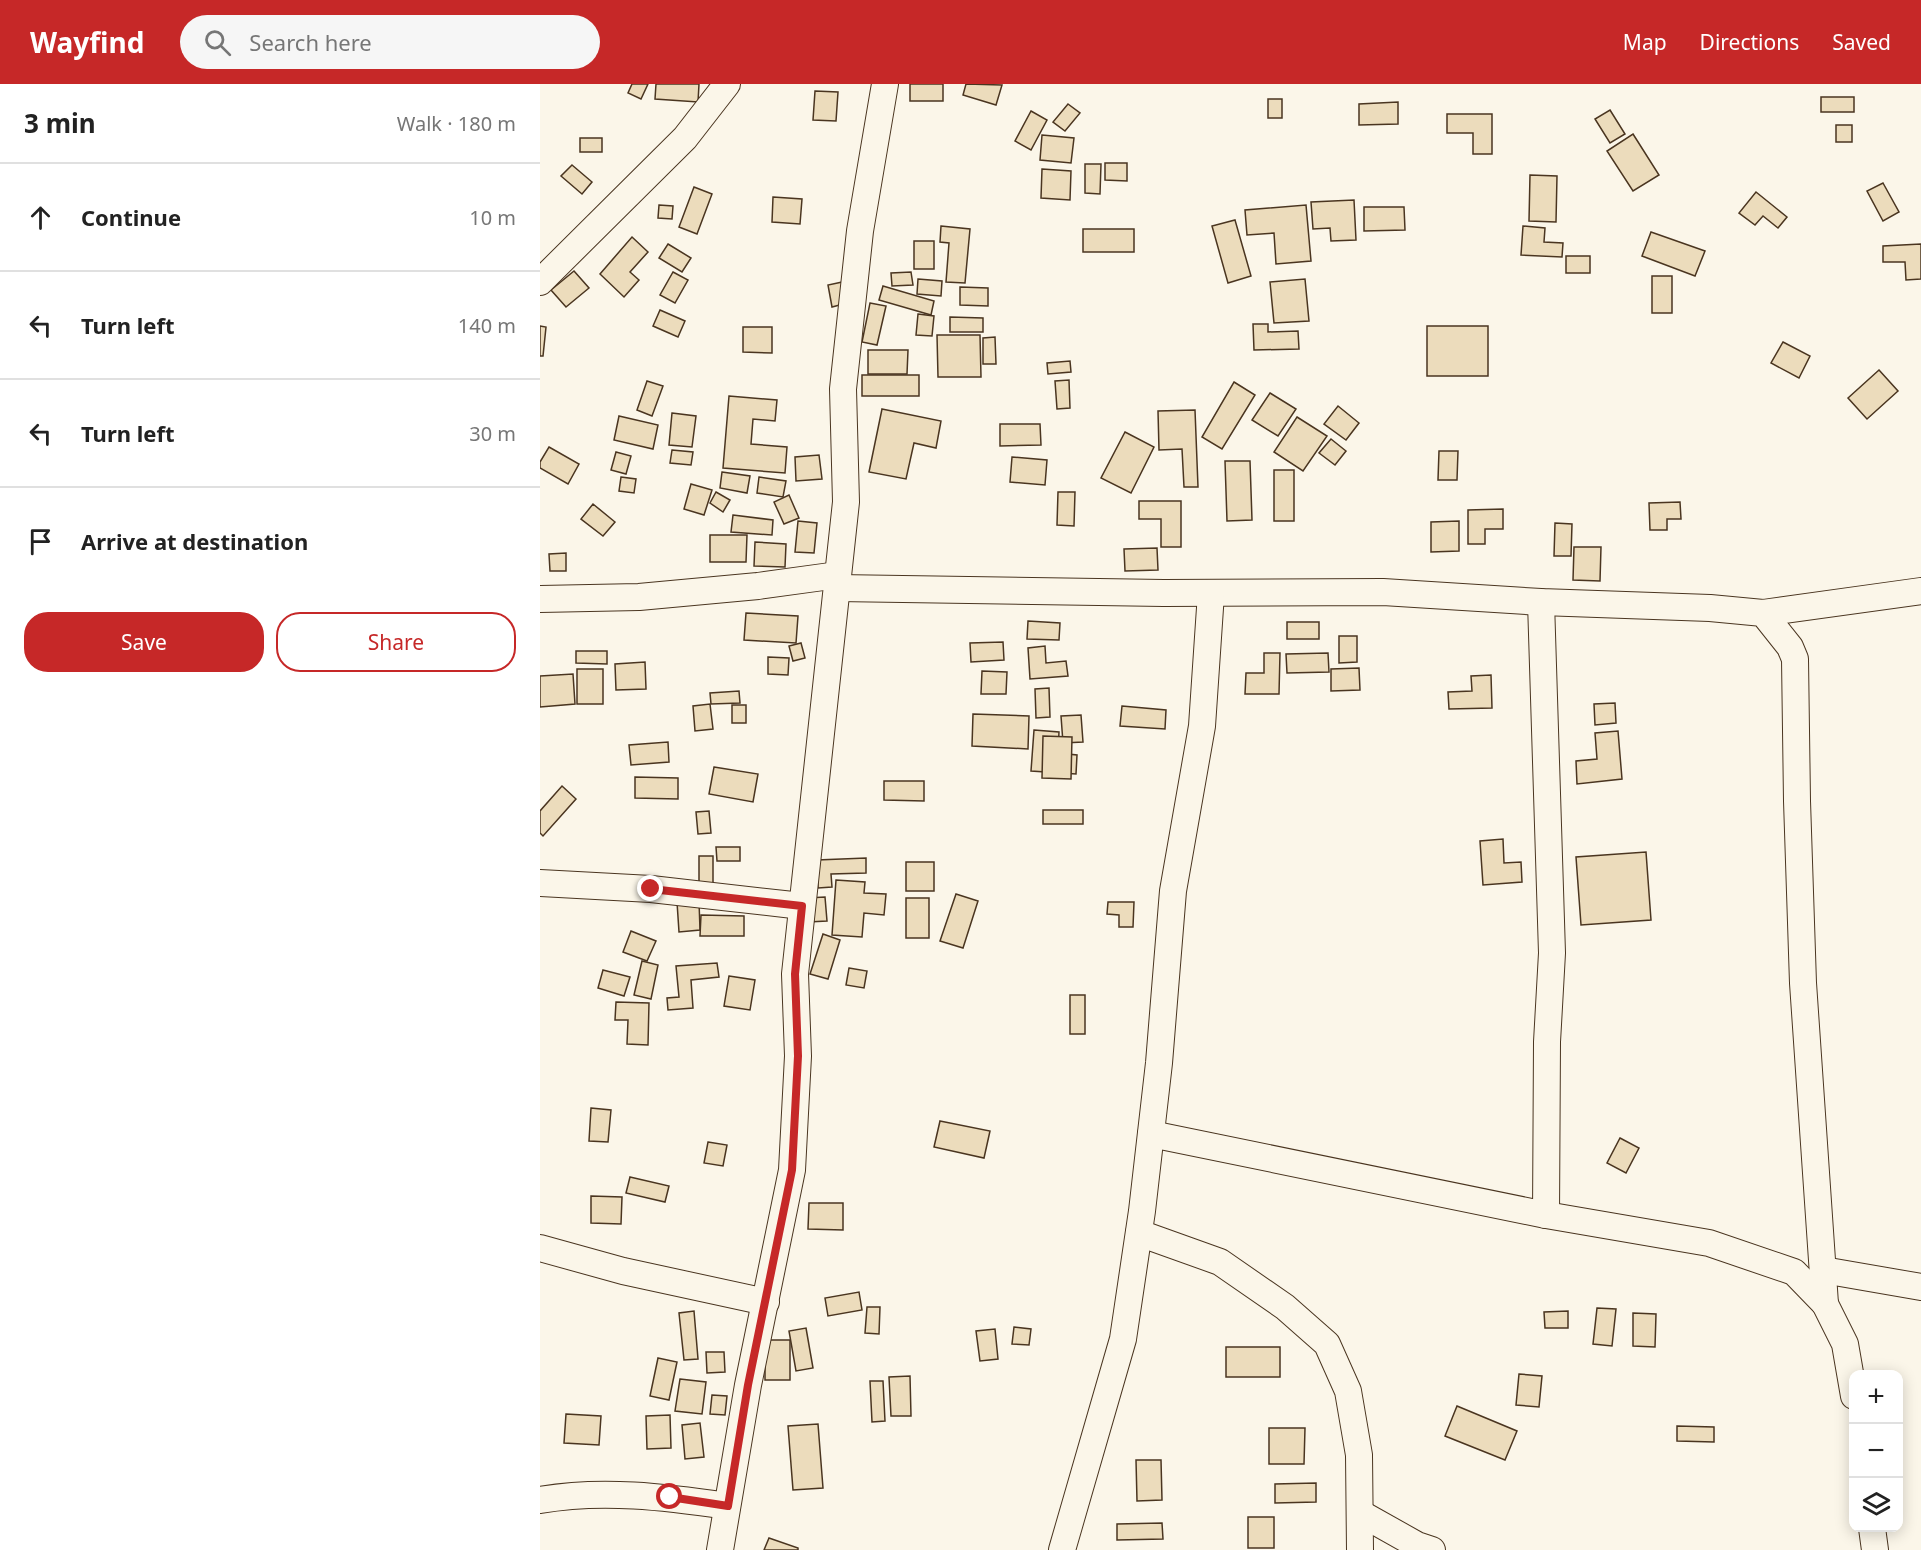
<!DOCTYPE html>
<meta charset="utf-8">
<style>
:root{--surface:#fff;--page:#f6f6f6;--text:#222;--muted:#767676;--line:#e0e0e0;--accent:#c62828}
body{margin:0;font-family:"Noto Sans",sans-serif;background:var(--page);color:var(--text)}
.controls{position:absolute;right:18px;bottom:18px;display:grid;overflow:hidden;border-radius:12px;box-shadow:0 3px 15px #0003}
.controls button{width:54px;height:54px;display:grid;place-items:center;padding:0;border:0;border-bottom:2px solid var(--line);background:var(--surface);color:var(--text);font:30px sans-serif}
.stop{position:absolute;width:18px;height:18px;margin:-14px;border:4px solid #c62828;border-radius:50%;background:#fff}
.stop.end{background:#c62828;border-color:#fff;box-shadow:0 2px 6px #0008}
.list{margin:0;padding:0;list-style:none}
h2{display:flex;justify-content:space-between;align-items:center;height:78px;margin:0;padding:0 24px;font-size:26px}
h2 small{font-size:20px;font-weight:400;color:var(--muted)}
.list li{display:grid;grid-template-columns:39px 1fr auto;gap:18px;align-items:center;box-sizing:border-box;height:108px;padding:0 24px;border-top:2px solid var(--line)}
.list b{display:block;font-size:22px;white-space:nowrap}
.list em{font-size:20px;font-style:normal;color:var(--muted)}
.actions{display:flex;gap:12px;padding:18px 24px}
.actions a{flex:1;padding:14px 0;border:2px solid var(--accent);border-radius:24px;text-align:center;font-size:21px;color:var(--accent)}
.actions .main{background:var(--accent);color:#fff}
.icon{flex:none;width:33px;height:33px;fill:none;stroke:currentColor;stroke-width:2;stroke-linecap:round;stroke-linejoin:round}
.map{position:relative;flex:none;width:1381px;height:1466px;overflow:hidden}
header{display:flex;align-items:center;gap:36px;box-sizing:border-box;height:84px;padding:0 30px;background:var(--accent);color:#fff}
header strong{font-size:28px}
nav{display:flex;gap:33px;margin-inline-start:auto;font-size:21px}
.search{width:420px;height:54px;background:var(--page);display:flex;align-items:center;gap:15px;box-sizing:border-box;padding:0 21px;border-radius:33px;color:var(--muted);font-size:22px}
main{display:flex}
aside{flex:1;background:var(--surface)}
.map>svg:first-child{display:block}
</style>
<header>
<strong>Wayfind</strong>
<div class="search"><svg class="icon" aria-label="search" viewBox="0 0 24 24"><circle cx="10" cy="10" r="6"/><path d="M15 15l6 6"/></svg>Search here</div>
<nav><a>Map</a><a>Directions</a><a>Saved</a></nav>
</header>
<main>
<aside>
<h2>3 min<small>Walk · 180 m</small></h2>
<ul class="list">
<li><svg class="icon" aria-label="ahead" viewBox="0 0 24 24"><path d="M12 20V5M6 11l6-6 6 6"/></svg><div><b>Continue</b></div><em>10 m</em></li>
<li><svg class="icon" aria-label="left" viewBox="0 0 24 24"><path d="M17 20v-9H6M10 6l-5 5 5 5"/></svg><div><b>Turn left</b></div><em>140 m</em></li>
<li><svg class="icon" aria-label="left" viewBox="0 0 24 24"><path d="M17 20v-9H6M10 6l-5 5 5 5"/></svg><div><b>Turn left</b></div><em>30 m</em></li>
<li><svg class="icon" aria-label="arrive" viewBox="0 0 24 24"><path d="M6 21V4h12l-3 4 3 4H6"/></svg><div><b>Arrive at destination</b></div></li>
</ul>
<div class="actions"><a class="main">Save</a><a>Share</a></div>
</aside>
<div class="map">
<svg width="1381" height="1466" viewBox="0 0 1381 1466">
<rect width="100%" height="100%" fill="#fbf6e9"/>
<g fill="#ecdcbc" stroke="#4a3520" stroke-width="1.5">
<polygon points="92,0 108,0 101,15 88,9"/>
<polygon points="116,0 159,0 158,18 115,15"/>
<rect x="370" y="0" width="33" height="17"/>
<polygon points="426,0 462,1 456,21 423,11"/>
<polygon points="275,7 298,8 296,37 273,36"/>
<rect x="1281" y="13" width="33" height="15"/>
<rect x="728" y="15" width="14" height="19"/>
<polygon points="858,18 858,40 819,41 819,20"/>
<polygon points="528,20 540,29 525,47 513,38"/>
<polygon points="1070,26 1085,50 1070,59 1055,35"/>
<polygon points="491,27 507,36 491,66 475,57"/>
<polygon points="907,30 952,30 952,70 933,70 933,49 907,49"/>
<rect x="1296" y="41" width="16" height="17"/>
<polygon points="1093,50 1119,91 1093,107 1067,67"/>
<polygon points="502,51 534,54 531,79 500,76"/>
<rect x="40" y="54" width="22" height="14"/>
<polygon points="565,79 587,79 587,97 565,96"/>
<polygon points="545,80 561,80 560,110 545,109"/>
<polygon points="32,81 52,98 42,110 21,92"/>
<polygon points="502,85 531,87 530,116 501,114"/>
<polygon points="990,91 1017,92 1016,138 989,137"/>
<polygon points="1343,99 1359,128 1343,137 1327,107"/>
<polygon points="154,103 172,110 157,150 139,143"/>
<polygon points="1216,108 1247,133 1238,144 1223,132 1215,141 1199,129"/>
<polygon points="233,113 262,115 260,140 232,138"/>
<polygon points="814,116 816,156 791,157 790,144 773,145 771,118"/>
<polygon points="119,121 133,122 132,135 118,134"/>
<polygon points="766,121 771,177 736,180 734,149 707,151 705,126"/>
<polygon points="824,123 864,123 865,146 824,147"/>
<polygon points="695,136 711,192 688,199 672,142"/>
<polygon points="401,142 430,145 425,199 406,198 409,159 400,158"/>
<polygon points="983,142 1005,144 1004,158 1023,159 1022,173 981,171"/>
<rect x="543" y="145" width="51" height="23"/>
<polygon points="1111,148 1165,167 1155,192 1102,172"/>
<polygon points="92,153 108,168 90,188 99,196 84,213 60,190"/>
<rect x="374" y="157" width="20" height="28"/>
<polygon points="128,160 151,174 142,188 119,174"/>
<polygon points="1381,160 1381,195 1366,196 1365,178 1343,178 1343,162"/>
<rect x="1026" y="172" width="24" height="17"/>
<polygon points="34,187 49,204 26,223 11,206"/>
<polygon points="133,188 148,196 135,219 120,211"/>
<polygon points="371,188 373,201 352,202 351,189"/>
<rect x="1112" y="192" width="20" height="37"/>
<polygon points="378,195 402,197 401,212 377,210"/>
<polygon points="765,195 769,237 734,239 730,198"/>
<polygon points="307,197 311,218 292,223 288,201"/>
<polygon points="343,202 394,217 391,231 339,216"/>
<polygon points="420,203 448,204 448,222 420,221"/>
<polygon points="330,219 346,222 337,261 322,258"/>
<polygon points="120,226 145,237 138,253 113,242"/>
<polygon points="378,230 394,232 392,252 376,251"/>
<polygon points="410,233 443,234 443,248 410,248"/>
<polygon points="713,240 728,240 728,248 758,247 759,265 714,266"/>
<polygon points="0,242 6,243 3,272 0,272"/>
<rect x="887" y="242" width="61" height="50"/>
<polygon points="203,243 232,243 232,269 203,268"/>
<polygon points="397,251 440,251 441,293 398,293"/>
<polygon points="455,253 456,280 443,280 443,254"/>
<polygon points="1243,258 1270,272 1259,294 1231,279"/>
<polygon points="328,266 368,266 367,290 328,290"/>
<polygon points="530,277 531,288 508,290 507,279"/>
<polygon points="1339,286 1358,307 1327,335 1308,314"/>
<rect x="322" y="291" width="57" height="21"/>
<polygon points="529,296 530,324 517,325 515,297"/>
<polygon points="107,297 123,302 112,332 97,326"/>
<polygon points="694,298 715,311 682,365 662,353"/>
<polygon points="730,309 756,325 738,352 712,336"/>
<polygon points="189,312 237,316 235,337 213,335 211,360 247,363 245,389 183,384"/>
<polygon points="798,322 819,339 806,356 784,340"/>
<polygon points="342,325 401,337 396,364 374,359 366,395 329,388"/>
<polygon points="655,326 658,403 644,403 642,365 619,366 618,327"/>
<polygon points="132,329 156,332 152,363 129,361"/>
<polygon points="79,332 118,341 113,365 74,356"/>
<polygon points="757,333 787,352 763,387 734,368"/>
<polygon points="460,340 500,340 501,361 460,362"/>
<polygon points="585,348 614,363 591,409 561,394"/>
<polygon points="791,355 806,367 795,381 779,369"/>
<polygon points="9,363 39,380 28,400 0,384 0,378"/>
<polygon points="132,366 153,368 151,381 130,379"/>
<polygon points="899,367 918,367 917,396 898,396"/>
<polygon points="76,368 91,372 86,390 71,386"/>
<polygon points="279,371 282,395 256,397 255,373"/>
<polygon points="472,373 507,376 505,401 470,398"/>
<polygon points="685,377 710,377 712,436 687,437"/>
<rect x="734" y="386" width="20" height="51"/>
<polygon points="182,388 210,392 207,409 180,404"/>
<polygon points="81,393 96,395 94,409 79,407"/>
<polygon points="219,393 246,397 243,413 217,409"/>
<polygon points="151,400 172,406 164,431 144,425"/>
<polygon points="176,408 190,416 183,428 170,419"/>
<polygon points="518,408 535,408 534,442 517,441"/>
<polygon points="249,411 259,434 244,440 234,418"/>
<polygon points="599,417 641,417 641,463 621,463 621,435 599,435"/>
<polygon points="1140,418 1141,435 1127,435 1127,446 1110,446 1109,419"/>
<polygon points="53,420 75,438 63,452 41,435"/>
<polygon points="963,425 963,445 945,445 945,460 928,460 928,426"/>
<polygon points="193,431 233,436 232,451 191,448"/>
<polygon points="258,437 277,439 274,469 255,468"/>
<polygon points="919,437 919,467 891,468 891,438"/>
<polygon points="1015,439 1032,440 1031,472 1014,472"/>
<polygon points="170,451 207,451 206,478 170,478"/>
<polygon points="215,458 246,460 245,483 214,482"/>
<polygon points="1034,463 1061,463 1060,497 1033,496"/>
<polygon points="617,464 618,486 585,487 584,465"/>
<polygon points="26,469 26,487 10,487 9,470"/>
<polygon points="206,529 258,532 256,559 204,556"/>
<polygon points="488,537 520,539 519,556 487,555"/>
<rect x="747" y="538" width="32" height="17"/>
<polygon points="799,552 817,552 817,578 799,579"/>
<polygon points="463,558 464,576 431,578 430,559"/>
<polygon points="261,559 265,574 253,577 249,562"/>
<polygon points="505,562 506,579 526,577 528,592 490,595 488,564"/>
<polygon points="36,567 67,567 67,580 36,579"/>
<polygon points="724,569 740,569 739,610 705,610 706,589 724,589"/>
<polygon points="788,569 789,588 747,589 746,570"/>
<polygon points="228,573 249,574 248,591 228,590"/>
<polygon points="105,578 106,605 76,606 75,580"/>
<polygon points="819,584 820,606 791,607 791,585"/>
<rect x="37" y="585" width="26" height="35"/>
<polygon points="442,587 467,588 466,610 441,610"/>
<polygon points="33,590 35,620 0,623 0,592"/>
<polygon points="951,591 952,624 909,625 908,608 932,607 931,592"/>
<polygon points="509,604 510,633 496,634 495,605"/>
<polygon points="199,607 200,619 171,620 170,609"/>
<polygon points="1075,619 1076,639 1055,641 1054,620"/>
<polygon points="170,620 173,645 155,647 153,622"/>
<rect x="192" y="621" width="14" height="18"/>
<polygon points="582,622 626,626 625,645 580,642"/>
<polygon points="433,630 489,632 488,665 432,662"/>
<polygon points="541,631 543,658 523,659 521,632"/>
<polygon points="494,646 519,648 518,669 537,671 536,690 491,687"/>
<polygon points="1078,647 1082,695 1037,700 1036,677 1057,675 1055,649"/>
<polygon points="503,652 532,653 531,695 502,694"/>
<polygon points="128,658 129,678 91,681 89,661"/>
<polygon points="174,683 218,690 213,718 169,710"/>
<polygon points="95,693 138,694 138,715 95,714"/>
<polygon points="344,697 384,697 384,717 344,716"/>
<polygon points="22,702 36,715 3,752 0,749 0,727"/>
<rect x="503" y="726" width="40" height="14"/>
<polygon points="169,727 171,749 158,750 156,728"/>
<polygon points="963,755 964,779 981,778 982,798 943,801 940,757"/>
<polygon points="176,763 200,763 200,777 177,777"/>
<polygon points="1106,768 1111,836 1041,841 1036,773"/>
<polygon points="159,772 173,772 173,805 159,804"/>
<polygon points="326,774 326,789 291,790 292,803 278,804 277,776"/>
<rect x="366" y="778" width="28" height="29"/>
<polygon points="296,796 325,798 324,809 346,810 344,831 324,829 322,853 292,851"/>
<polygon points="416,810 438,817 423,864 400,857"/>
<polygon points="285,813 287,837 268,838 267,814"/>
<rect x="366" y="814" width="23" height="40"/>
<polygon points="159,817 160,846 139,848 137,818"/>
<polygon points="568,818 594,818 593,843 579,843 579,831 567,830"/>
<polygon points="161,831 204,832 204,852 160,852"/>
<polygon points="91,847 116,857 107,877 83,868"/>
<polygon points="283,850 300,856 288,895 270,890"/>
<polygon points="102,877 118,881 111,915 94,911"/>
<polygon points="177,879 179,893 151,896 153,924 128,926 127,914 139,913 136,882"/>
<polygon points="309,884 327,887 324,904 306,901"/>
<polygon points="63,886 90,893 84,912 58,904"/>
<polygon points="189,892 215,896 210,926 184,922"/>
<rect x="530" y="911" width="15" height="39"/>
<polygon points="76,918 109,919 108,961 87,960 88,936 75,936"/>
<polygon points="51,1024 71,1026 68,1058 49,1057"/>
<polygon points="400,1037 450,1047 444,1074 394,1063"/>
<polygon points="1080,1054 1099,1064 1086,1089 1067,1079"/>
<polygon points="168,1058 187,1061 183,1082 164,1079"/>
<polygon points="90,1093 129,1102 125,1118 86,1109"/>
<polygon points="51,1112 82,1113 81,1140 51,1139"/>
<polygon points="269,1119 303,1119 303,1146 268,1145"/>
<polygon points="319,1208 322,1226 288,1232 285,1214"/>
<polygon points="327,1223 340,1223 339,1250 325,1249"/>
<polygon points="1057,1224 1076,1225 1072,1262 1053,1260"/>
<polygon points="154,1227 158,1275 144,1276 139,1229"/>
<polygon points="1028,1227 1028,1244 1005,1244 1004,1228"/>
<polygon points="1093,1229 1116,1230 1115,1263 1093,1262"/>
<polygon points="474,1243 491,1245 489,1261 472,1260"/>
<polygon points="266,1244 273,1284 256,1287 249,1247"/>
<polygon points="455,1245 458,1275 440,1277 436,1247"/>
<rect x="225" y="1256" width="25" height="40"/>
<rect x="686" y="1263" width="54" height="30"/>
<polygon points="166,1268 184,1268 185,1288 167,1289"/>
<polygon points="118,1274 137,1278 129,1316 110,1312"/>
<polygon points="979,1290 1002,1292 999,1323 976,1321"/>
<polygon points="370,1292 371,1332 351,1332 349,1293"/>
<polygon points="140,1295 166,1298 162,1330 135,1327"/>
<polygon points="330,1297 343,1297 345,1337 332,1338"/>
<polygon points="172,1311 187,1312 185,1331 170,1330"/>
<polygon points="917,1322 977,1347 965,1376 905,1352"/>
<polygon points="26,1330 61,1332 59,1361 24,1359"/>
<polygon points="130,1331 131,1364 107,1365 106,1332"/>
<polygon points="160,1339 164,1373 145,1375 142,1341"/>
<polygon points="278,1340 283,1404 253,1406 248,1342"/>
<polygon points="1137,1342 1174,1343 1174,1358 1137,1357"/>
<polygon points="729,1344 765,1344 764,1380 729,1380"/>
<polygon points="596,1376 621,1376 622,1416 597,1417"/>
<polygon points="776,1399 776,1418 735,1419 735,1400"/>
<rect x="708" y="1433" width="26" height="31"/>
<polygon points="622,1439 623,1455 577,1456 577,1440"/>
<polygon points="229,1454 258,1464 258,1466 224,1466"/>
</g>
<g fill="none" stroke-linecap="round" stroke-linejoin="round">
<defs>
<g id="street">
<polyline points="0,198 145,54 187,0"/>
<polyline points="297,504 624,509 843,508 1001,518 1170,524 1223,529 1250,563 1255,575 1257,717 1263,899 1285,1220"/>
<polyline points="0,515 99,513 218,502 298,491"/>
<polyline points="1001,518 1012,869 1007,958 1006,1131"/>
<polyline points="1223,529 1381,507"/>
<polyline points="0,799 111,805 262,822"/>
<polyline points="611,1050 1006,1131 1169,1159 1254,1188 1285,1220 1305,1260 1314,1312"/>
<polyline points="599,1149 680,1178 745,1223 787,1260 808,1307 819,1371 820,1466"/>
<polyline points="0,1164 83,1187 226,1218"/>
<polyline points="1283,1186 1381,1203"/>
<path d="M 0,1416 C 62,1405 126,1413 187,1422"/>
<polyline points="820,1429 877,1461 892,1466"/>
<polyline points="1332,1444 1335,1466"/>
<polyline points="180,1466 208,1301 252,1086 258,972 255,890 306,418 303,305 320,147 345,0"/>
<polyline points="522,1466 583,1255 602,1127 619,979 633,807 662,642 671,509"/>
</g>
</defs>
<use href="#street" stroke="#4a3520" stroke-width="28"/>
<use href="#street" stroke="#fbf6e9" stroke-width="26"/>
</g>
<g fill="none" stroke-linecap="round" stroke-linejoin="round">
<polyline stroke="#c62828" stroke-width="8" points="111,805 262,822 255,890 258,972 252,1086 208,1301 188,1422 130,1413"/>
</g>
</svg>
<div class="controls">
<button>+</button>
<button>−</button>
<button><svg class="icon" aria-label="layers" viewBox="0 0 24 24"><path d="M12 4l9 5-9 5-9-5zM3 14l9 5 9-5"/></svg></button>
</div>
<div class="stop" style="left:130px;top:1413px"></div>
<div class="stop end" style="left:111px;top:805px"></div>
</div>
</main>
